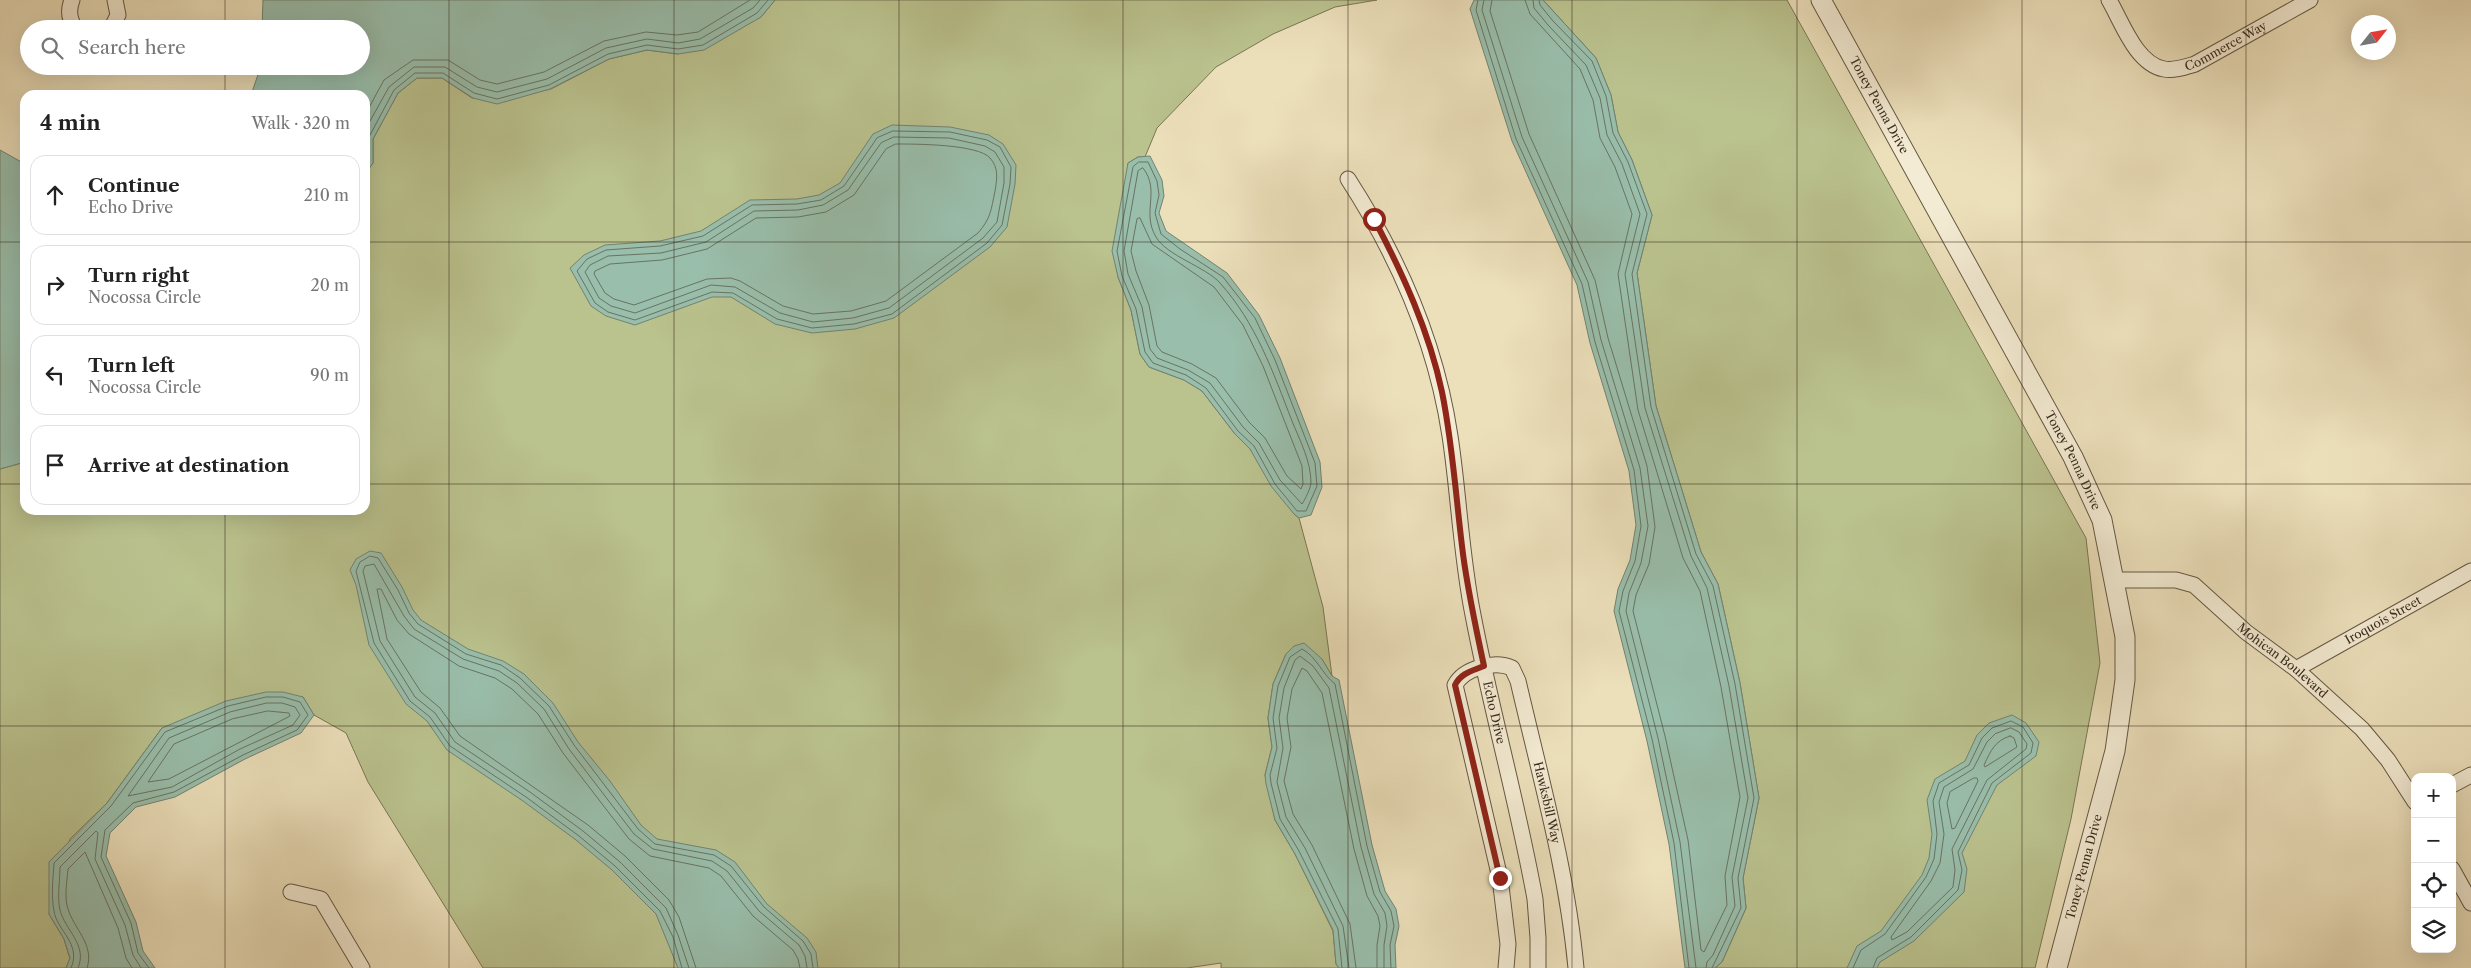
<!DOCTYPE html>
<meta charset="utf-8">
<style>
:root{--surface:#fff;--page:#f2f2f2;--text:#222;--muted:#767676;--line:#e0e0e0}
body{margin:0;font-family:"Libre Caslon Text",serif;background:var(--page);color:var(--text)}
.controls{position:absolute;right:15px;bottom:15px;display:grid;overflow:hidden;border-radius:10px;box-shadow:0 5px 20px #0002}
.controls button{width:45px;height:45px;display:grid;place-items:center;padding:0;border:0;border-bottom:1px solid var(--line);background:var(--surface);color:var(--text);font:25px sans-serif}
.compass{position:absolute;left:2351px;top:15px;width:45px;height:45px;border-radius:50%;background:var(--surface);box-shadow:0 5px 20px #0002;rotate:59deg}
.stop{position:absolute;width:15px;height:15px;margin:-11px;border:4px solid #8f2418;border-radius:50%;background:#fff}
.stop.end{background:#8f2418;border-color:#fff;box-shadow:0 1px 5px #0008}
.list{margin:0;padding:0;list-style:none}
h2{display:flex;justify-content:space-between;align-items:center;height:65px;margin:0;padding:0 20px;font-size:21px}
h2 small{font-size:16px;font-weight:400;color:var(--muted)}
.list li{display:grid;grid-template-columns:32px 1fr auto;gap:15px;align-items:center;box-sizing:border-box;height:80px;margin:0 10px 10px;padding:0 10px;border:1px solid var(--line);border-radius:15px}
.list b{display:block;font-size:19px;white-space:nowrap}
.list p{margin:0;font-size:16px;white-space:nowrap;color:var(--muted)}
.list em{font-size:16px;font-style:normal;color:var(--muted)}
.icon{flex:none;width:28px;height:28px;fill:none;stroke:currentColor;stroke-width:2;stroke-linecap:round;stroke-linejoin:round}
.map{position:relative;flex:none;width:2471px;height:968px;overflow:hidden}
.search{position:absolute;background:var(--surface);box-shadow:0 5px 20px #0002;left:20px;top:20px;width:350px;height:55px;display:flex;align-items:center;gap:12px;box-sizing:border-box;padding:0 18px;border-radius:28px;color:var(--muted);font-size:19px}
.panel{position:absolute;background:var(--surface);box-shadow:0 5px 20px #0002;left:20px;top:90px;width:350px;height:425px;border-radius:15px}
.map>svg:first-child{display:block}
</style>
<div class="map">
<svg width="2471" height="968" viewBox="0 0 2471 968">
<rect width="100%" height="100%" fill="#ece0bb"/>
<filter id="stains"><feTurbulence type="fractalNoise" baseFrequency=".004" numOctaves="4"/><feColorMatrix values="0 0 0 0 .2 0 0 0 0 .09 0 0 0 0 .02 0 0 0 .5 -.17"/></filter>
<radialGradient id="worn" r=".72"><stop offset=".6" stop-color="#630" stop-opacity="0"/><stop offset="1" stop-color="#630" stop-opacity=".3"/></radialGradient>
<g fill="#bac28e" stroke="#797654">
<polygon points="775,0 1377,0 1335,7 1273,34 1216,67 1157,128 1145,157 1138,157 1128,163 1118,277 1131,310 1140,354 1149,367 1184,380 1202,391 1235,434 1250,449 1294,514 1299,518 1323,607 1332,676 1322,659 1286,654 1273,684 1268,718 1272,747 1265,775 1275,820 1295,854 1333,931 1336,964 1339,968 1221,968 1221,963 1187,968 483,968 368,782 346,733 314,715 303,697 162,728 107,803 70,839 49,914 64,939 70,959 66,968 0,968 0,469 25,462 25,510 365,510 365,174 373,163 373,139 398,93 417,78 442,78 472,98 532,93 551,89 609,59 647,50 678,54 761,17"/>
<polygon points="1543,0 1787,0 2086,538 2100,663 2071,819 2035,968 1715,968 1722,962 1746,908 1743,878 1759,798 1740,683 1718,584 1701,552 1656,406 1637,273 1652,215 1632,160 1618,132 1611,95 1596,58"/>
</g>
<g fill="#99beab" stroke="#728371">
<polygon points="263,0 775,0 761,17 704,50 678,54 647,50 609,59 550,89 497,104 473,98 442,78 417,78 398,93 373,139 373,163 365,174 365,95 251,95 261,66 361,66 361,29 262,29"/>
<polygon points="1474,0 1543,0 1596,58 1611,95 1618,132 1632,160 1652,215 1637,273 1656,406 1701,552 1718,584 1740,683 1759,798 1743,878 1746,908 1722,962 1715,968 1685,968 1669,844 1647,741 1614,611 1618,589 1630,560 1636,525 1629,471 1590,343 1577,285 1512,141 1470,9"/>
<polygon points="892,125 950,127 989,135 1003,144 1016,165 1015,184 1007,227 990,247 894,318 855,329 812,333 775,324 731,297 712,297 635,325 606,316 591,306 570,268 584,255 605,245 660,241 701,231 750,200 797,199 819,195 840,183 873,134"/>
<polygon points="0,150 25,164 25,462 0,469"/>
<polygon points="1150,156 1162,180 1164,196 1159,213 1166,231 1227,273 1259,315 1280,358 1320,462 1322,487 1311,515 1299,518 1294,514 1271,486 1250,449 1235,434 1202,391 1184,380 1149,367 1140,354 1131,310 1118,277 1112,251 1128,163 1138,157"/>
<polygon points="370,551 381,553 402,587 413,610 421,620 468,649 503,661 524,674 553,703 578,742 610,781 641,825 657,839 716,850 735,862 767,904 807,938 816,952 818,968 678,968 656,914 612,870 576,840 523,801 447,750 427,721 406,704 369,645 356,585 350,570 356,559"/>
<polygon points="1304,643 1322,659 1332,676 1339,680 1372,845 1385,891 1396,909 1399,926 1395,945 1396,968 1339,968 1336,964 1333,930 1295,854 1275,820 1266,784 1265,775 1272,747 1268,718 1273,684 1286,654 1294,646"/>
<polygon points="266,692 283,692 303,697 314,715 301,733 245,759 175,797 136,807 110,833 106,856 136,922 143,951 155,968 66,968 70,958 64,939 49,914 49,862 107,803 162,728 226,701"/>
<polygon points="2012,715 2026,723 2039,742 2036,756 1997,785 1962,853 1967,869 1964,892 1914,941 1880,962 1877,968 1847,968 1857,946 1881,931 1922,875 1929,858 1932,834 1927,800 1935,779 1965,761 1977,735 1989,723"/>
</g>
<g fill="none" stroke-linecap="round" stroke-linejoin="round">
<g stroke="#687462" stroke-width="1">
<polyline points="1478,0 1476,10 1516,139 1582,284 1595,342 1634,470 1641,526 1635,561 1623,591 1619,611 1652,739 1674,843 1689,968"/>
<polyline points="1484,0 1482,10 1522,137 1588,282 1601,340 1640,468 1648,526 1641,563 1629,593 1626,611 1658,738 1680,842 1696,968"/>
<polyline points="1492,0 1490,11 1529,134 1595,280 1608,338 1647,466 1655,527 1649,564 1636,595 1633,611 1665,736 1688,840 1701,950 1704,952 1727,905 1725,876 1740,797 1721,687 1700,591 1683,558 1638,410 1618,274 1632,214 1615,167 1600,138 1593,100 1580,69 1530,14 1525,0"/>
<polyline points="1533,0 1534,8 1548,25 1586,65 1600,98 1607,135 1622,164 1640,214 1625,274 1645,408 1691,556 1707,588 1729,686 1748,798 1732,877 1735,906 1713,955 1707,962 1706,968"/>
<polyline points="1539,0 1540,5 1553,21 1592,61 1606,96 1613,133 1628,162 1647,214 1632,274 1651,407 1696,554 1713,586 1735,684 1754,798 1738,878 1741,908 1712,968"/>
<polyline points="365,115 384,80 413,60 448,60 480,80 497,84 544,72 604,41 646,32 677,35 698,32 750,0"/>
<polyline points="365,130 389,87 414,67 445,67 477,87 497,92 547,79 606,48 647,39 678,43 700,39 753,8 760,0"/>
<polygon points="893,131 950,132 987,140 1000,147 1011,167 1010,184 1002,225 987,243 892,314 854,324 812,328 777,319 733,293 712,292 635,320 608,312 595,303 577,271 587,259 606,250 660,246 703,236 752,205 797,204 821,200 844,186 877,138"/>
<polygon points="894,137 949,138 985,146 995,152 1004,167 1004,183 997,222 983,238 889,308 853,318 813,322 780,313 735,287 711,285 635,313 611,306 599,298 585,272 590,265 608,256 661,253 706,242 754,211 798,210 823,205 848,190 881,143"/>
<path d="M 896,144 C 915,144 978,144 990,158 C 999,168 997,179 995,191 C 991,210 991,218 978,233 L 886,301 L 851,311 L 813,314 L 783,306 L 740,281 L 731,278 L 707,279 L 634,305 L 614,299 L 605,293 L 594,274 L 595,271 L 610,264 L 662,260 L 707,249 L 756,218 L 798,217 L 826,212 L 854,195 L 886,149 Z"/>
<polygon points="1139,162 1148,162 1157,181 1159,195 1155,213 1161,234 1180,249 1223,277 1255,318 1275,360 1315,463 1317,486 1306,511 1297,511 1275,484 1254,446 1238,431 1206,388 1186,375 1153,363 1145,352 1136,309 1122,276 1117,251 1133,167"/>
<polyline points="365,166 368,161 369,137 394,90 415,73 443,73 474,93 497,99 549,85 608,54 647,45 678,49 703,45 757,13 768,0"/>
<path d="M 1143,168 C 1161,191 1141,212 1156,237 C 1167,256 1206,267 1220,283 C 1256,323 1273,372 1292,421 C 1300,441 1311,461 1311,483 C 1310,489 1306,498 1302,504 L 1280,480 L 1259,443 L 1243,427 L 1210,383 L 1188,370 L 1157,358 L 1150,349 L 1142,307 L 1128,274 L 1124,251 L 1138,171 Z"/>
<polygon points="1140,218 1152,244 1214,287 1243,325 1263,366 1302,466 1303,484 1301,489 1287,476 1265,438 1249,422 1216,378 1192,364 1162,352 1157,346 1149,305 1136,271 1131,251 1137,219"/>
<polygon points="267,703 282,703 295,707 300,715 293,725 240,749 172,787 128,796 169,738 230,712"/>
<polygon points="268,711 289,713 290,716 169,779 148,782 174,744 232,719"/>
<polygon points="2011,728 2019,732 2027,744 2026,749 1987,780 1952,849 1955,870 1953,887 1907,932 1892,940 1891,937 1931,881 1940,863 1944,834 1939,802 1944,787 1973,769 1987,742 1995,734"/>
<path d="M 2010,736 L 2014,738 L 2017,747 L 1985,767 L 1984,765 C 1991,750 1995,741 2010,736 Z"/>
<polygon points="1974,778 1977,778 1978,781 1955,828 1952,829 1947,803 1950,792"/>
<path d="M 71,968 C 82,944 57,931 54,911 C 51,896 53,878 54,863 L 111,806 L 165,732 L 228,706 L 266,697 L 283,697 L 300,702 L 308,715 L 297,730 L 243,755 L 174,792 L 133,803 L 105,830 L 101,857 L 131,923 L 138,953 L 149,968"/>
<path d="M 78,968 C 88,945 65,930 60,910 C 57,897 60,880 60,867 L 96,831 L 98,833 L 95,859 L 125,925 L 133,955 L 141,968"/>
<path d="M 87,968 C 95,945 74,929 68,909 C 64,898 67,881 68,869 L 85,852 L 118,928 L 126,958 L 132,968"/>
<polyline points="682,968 673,937 660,911 615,866 579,836 526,797 450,746 430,717 410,701 374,643 356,571 360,562 370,556 378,558 398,590 409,613 418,624 466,654 501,665 520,678 549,706 574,745 638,829 655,844 714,855 731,866 764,907 803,941 811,954 813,968"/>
<polyline points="689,968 678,935 666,908 620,862 583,831 530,792 455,742 435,713 415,697 380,641 363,571 365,566 374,564 404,616 414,629 463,659 499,671 517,683 544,709 569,749 634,834 653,849 712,861 727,871 759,911 799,945 805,956 807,968"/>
<polyline points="696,968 679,917 669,900 625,856 588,825 460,736 440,708 421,692 387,639 377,589 381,589 397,620 409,634 459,666 495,678 512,689 538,714 563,753 629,839 650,856 709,868 721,876 753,916 793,950 798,959 800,968"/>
<path d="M 1342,968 L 1338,929 L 1299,851 L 1280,819 L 1271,783 L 1270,775 L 1277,748 L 1273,718 L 1278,686 L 1290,657 L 1302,649 C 1317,657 1322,674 1335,684 L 1367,846 L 1380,892 L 1391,911 L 1394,926 L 1390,945 L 1391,968"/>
<polyline points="1349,968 1343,926 1305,848 1286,817 1277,782 1283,748 1279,718 1284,688 1295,660 1300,656 1313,666 1329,688 1361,847 1374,894 1385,913 1387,926 1384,945 1384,968"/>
<polyline points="1356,968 1350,924 1312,845 1293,814 1284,781 1291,747 1287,718 1292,689 1302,668 1307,671 1322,693 1354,849 1367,896 1378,916 1380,926 1377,945 1377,968"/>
<polyline points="1853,968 1861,950 1885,934 1926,877 1934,859 1937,834 1933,801 1939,783 1969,765 1982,738 1992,728 2011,721 2023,727 2033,743 2031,753 1992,783 1958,852 1962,870 1958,890 1911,937 1877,958 1873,968"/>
</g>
<defs>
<g id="minor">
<path d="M 72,0 C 68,10 69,20 76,29"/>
<path id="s1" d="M 2109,0 C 2122,22 2136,64 2164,69 C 2174,71 2185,67 2195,64 L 2310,0"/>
<polyline points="111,29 118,15 115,0"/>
<path id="s2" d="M 1348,179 C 1399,258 1436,342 1450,436 C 1459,495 1461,556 1473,615 C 1491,710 1518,804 1535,899 L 1538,938 L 1538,968"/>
<path id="s3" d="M 2113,580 L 2176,580 L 2194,585 L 2246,632 L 2296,669 L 2362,729 L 2388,760 L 2415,802"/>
<path id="s4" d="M 2296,669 L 2471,571"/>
<polyline points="2452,785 2471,775"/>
<polyline points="2452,869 2471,903"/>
<polyline points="291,892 321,899 362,968"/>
<path id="s5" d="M 1506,968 L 1508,944 L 1500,878 L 1455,685 C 1464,668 1495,660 1512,668 L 1518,681 C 1540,776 1567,871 1576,968"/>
</g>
<g id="tertiary">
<path id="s6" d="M 1821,0 L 2073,457 L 2102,520 L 2125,637 L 2125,680 L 2115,751 L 2057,968"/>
</g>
</defs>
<use href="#minor" stroke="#655842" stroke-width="17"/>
<use href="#tertiary" stroke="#655842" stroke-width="21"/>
<use href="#minor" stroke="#f3ebd3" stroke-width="15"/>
<use href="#tertiary" stroke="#f3ebd3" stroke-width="19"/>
</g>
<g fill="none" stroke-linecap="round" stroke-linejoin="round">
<path stroke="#8f2418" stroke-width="6" d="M 1374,219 C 1403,274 1429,331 1442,392 C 1453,446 1456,500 1463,554 C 1468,592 1476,629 1484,666 C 1472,671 1461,673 1455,685 L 1500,878"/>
</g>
<path fill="none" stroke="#382a1a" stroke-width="1" stroke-opacity="0.55" d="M 225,0 L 225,29M 449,0 L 449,968M 674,0 L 674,968M 899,0 L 899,968M 1123,0 L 1123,968M 1348,0 L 1348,968M 1572,0 L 1572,968M 1797,0 L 1797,968M 2022,0 L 2022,968M 2246,0 L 2246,968M 225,66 L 225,95M 0,242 L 25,242M 365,242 L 2471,242M 0,484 L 25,484M 365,484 L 2471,484M 225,510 L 225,968M 0,726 L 2471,726"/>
<g text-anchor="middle" stroke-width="5" stroke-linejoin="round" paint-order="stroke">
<g font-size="12" fill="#382a1a" stroke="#f3ebd3">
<text dy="4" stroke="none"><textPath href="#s1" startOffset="158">Commerce Way</textPath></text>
<text dy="4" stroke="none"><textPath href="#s6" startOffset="120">Toney Penna Drive</textPath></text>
<text dy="4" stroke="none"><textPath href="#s6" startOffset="525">Toney Penna Drive</textPath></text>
<text dy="4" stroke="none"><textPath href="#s4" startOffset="100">Iroquois Street</textPath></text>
<text dy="4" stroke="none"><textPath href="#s3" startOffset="198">Mohican Boulevard</textPath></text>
<text dy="4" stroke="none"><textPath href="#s2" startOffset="559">Echo Drive</textPath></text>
<text dy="4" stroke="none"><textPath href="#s5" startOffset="492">Hawksbill Way</textPath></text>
<text transform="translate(2084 867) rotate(-75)" y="4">Toney Penna Drive</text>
</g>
</g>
<rect width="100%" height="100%" filter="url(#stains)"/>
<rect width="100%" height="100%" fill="url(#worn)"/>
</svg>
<div class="controls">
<button>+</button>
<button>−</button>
<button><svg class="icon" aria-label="locate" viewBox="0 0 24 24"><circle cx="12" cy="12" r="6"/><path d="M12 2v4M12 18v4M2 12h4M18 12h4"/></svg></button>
<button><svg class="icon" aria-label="layers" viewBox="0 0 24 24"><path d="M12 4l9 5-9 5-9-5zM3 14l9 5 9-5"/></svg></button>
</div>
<svg class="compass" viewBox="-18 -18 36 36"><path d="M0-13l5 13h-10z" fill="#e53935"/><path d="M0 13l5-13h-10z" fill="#767676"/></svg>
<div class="stop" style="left:1374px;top:219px"></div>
<div class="stop end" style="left:1500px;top:878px"></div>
<div class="search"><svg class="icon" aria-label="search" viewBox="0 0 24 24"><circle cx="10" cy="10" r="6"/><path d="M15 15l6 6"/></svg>Search here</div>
<section class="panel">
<h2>4 min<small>Walk · 320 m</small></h2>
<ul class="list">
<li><svg class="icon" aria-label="ahead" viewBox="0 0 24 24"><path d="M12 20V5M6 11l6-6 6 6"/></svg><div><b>Continue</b><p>Echo Drive</p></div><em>210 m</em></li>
<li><svg class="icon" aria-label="right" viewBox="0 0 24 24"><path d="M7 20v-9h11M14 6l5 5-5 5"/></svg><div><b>Turn right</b><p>Nocossa Circle</p></div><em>20 m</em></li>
<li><svg class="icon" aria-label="left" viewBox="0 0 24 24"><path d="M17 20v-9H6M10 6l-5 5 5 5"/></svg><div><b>Turn left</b><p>Nocossa Circle</p></div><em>90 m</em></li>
<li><svg class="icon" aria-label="arrive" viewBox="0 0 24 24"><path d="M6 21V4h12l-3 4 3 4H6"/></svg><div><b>Arrive at destination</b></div></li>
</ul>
</section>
</div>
